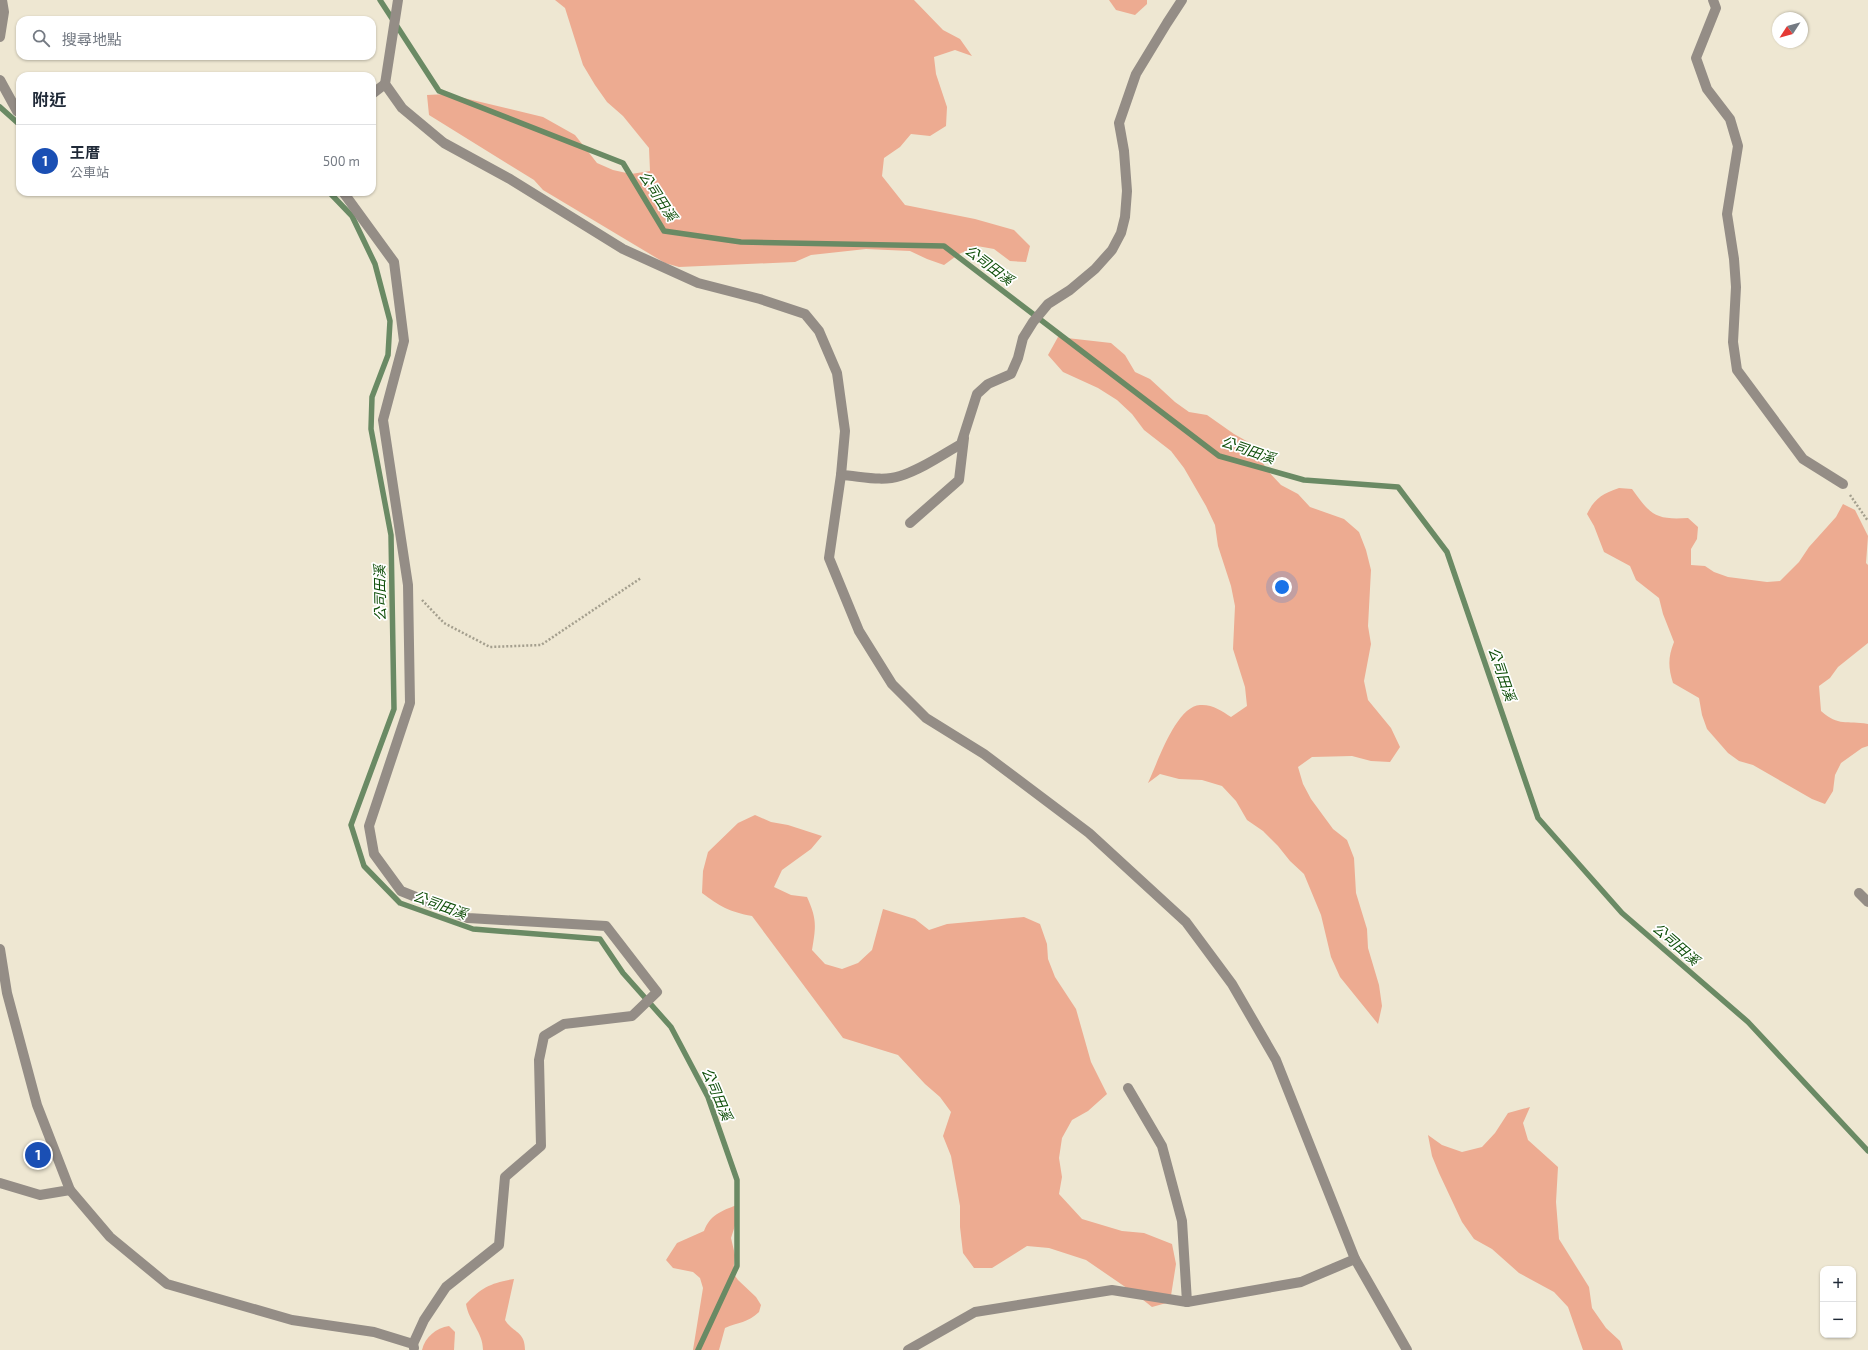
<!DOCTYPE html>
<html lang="zh-TW">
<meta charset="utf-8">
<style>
:root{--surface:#fff;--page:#f2f2f3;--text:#1f2937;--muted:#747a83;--line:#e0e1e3;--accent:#1a73e8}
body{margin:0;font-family:"Exo 2","Noto Sans TC",sans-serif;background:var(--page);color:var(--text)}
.controls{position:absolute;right:12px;bottom:12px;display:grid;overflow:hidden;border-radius:8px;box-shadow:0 1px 3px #0004}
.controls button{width:36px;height:36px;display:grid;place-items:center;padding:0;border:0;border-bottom:1px solid var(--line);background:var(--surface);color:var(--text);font:20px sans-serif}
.compass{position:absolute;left:1772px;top:12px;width:36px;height:36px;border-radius:50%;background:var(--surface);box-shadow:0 1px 3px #0004;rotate:234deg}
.you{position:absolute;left:1282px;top:587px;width:14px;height:14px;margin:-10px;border:3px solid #fff;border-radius:50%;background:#1a73e8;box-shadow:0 0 0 6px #1a73e833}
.badge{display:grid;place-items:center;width:26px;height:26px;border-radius:50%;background:var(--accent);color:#fff;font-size:13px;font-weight:700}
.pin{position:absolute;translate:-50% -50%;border:2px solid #fff;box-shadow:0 1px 4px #0006}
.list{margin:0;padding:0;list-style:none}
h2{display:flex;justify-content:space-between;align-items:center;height:52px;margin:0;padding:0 16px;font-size:17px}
h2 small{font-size:13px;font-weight:400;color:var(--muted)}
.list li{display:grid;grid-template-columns:26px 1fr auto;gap:12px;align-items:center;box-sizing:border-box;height:72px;padding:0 16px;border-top:1px solid var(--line)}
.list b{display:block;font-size:15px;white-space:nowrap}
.list p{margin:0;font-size:13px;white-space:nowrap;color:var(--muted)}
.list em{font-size:13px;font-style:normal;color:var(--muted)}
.icon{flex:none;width:22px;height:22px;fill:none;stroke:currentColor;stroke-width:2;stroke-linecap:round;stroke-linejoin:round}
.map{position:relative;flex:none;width:1868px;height:1350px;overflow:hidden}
.search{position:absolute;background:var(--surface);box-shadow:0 1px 3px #0004;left:16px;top:16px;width:360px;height:44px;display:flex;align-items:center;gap:10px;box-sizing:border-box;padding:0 14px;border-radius:12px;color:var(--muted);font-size:15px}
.panel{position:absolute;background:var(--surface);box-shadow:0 1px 3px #0004;left:16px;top:72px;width:360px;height:124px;border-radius:12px}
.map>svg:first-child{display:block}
</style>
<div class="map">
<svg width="1868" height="1350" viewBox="0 0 1868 1350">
<rect width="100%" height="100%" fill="#eee7d2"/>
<g fill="#edab91">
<polygon points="555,0 914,0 943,30 960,39 972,56 955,50 934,57 936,74 947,107 946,126 930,136 911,134 900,147 884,158 882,176 905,205 975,219 1014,230 1030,246 1026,262 1010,261 994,249 977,246 959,254 944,265 927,259 910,251 866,249 811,255 795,262 679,267 665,263 543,190 534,180 429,115 427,95 447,94 543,117 575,135 597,163 613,170 631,174 650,171 649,148 623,116 607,102 595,85 583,65 565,8"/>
<polygon points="1109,0 1147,0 1147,4 1135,15 1116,10"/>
<path d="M 1058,337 L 1111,343 L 1125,355 L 1135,372 L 1150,379 L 1175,402 L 1189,412 L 1207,415 L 1234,434 L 1250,443 L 1268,471 L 1281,485 L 1298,494 L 1310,507 L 1344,519 L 1359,532 L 1366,550 L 1371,570 L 1368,626 L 1371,644 L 1364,681 L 1368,700 L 1391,728 L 1400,747 L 1390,762 L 1371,761 L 1352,756 L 1312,757 L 1298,767 L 1303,784 L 1311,799 L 1333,829 L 1347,840 L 1354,858 L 1356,893 L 1367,929 L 1368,948 L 1379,985 L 1382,1006 L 1378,1024 L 1340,977 L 1331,957 L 1321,915 L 1304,874 L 1290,861 L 1278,846 L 1263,831 L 1247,820 L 1236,801 L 1222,786 L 1202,780 L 1179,779 L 1160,774 L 1148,783 C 1157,764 1176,706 1200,705 C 1212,704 1222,711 1231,717 L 1247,706 L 1245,687 L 1233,649 L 1235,606 L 1231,586 L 1218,546 L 1215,525 L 1206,506 L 1184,468 L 1171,451 L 1144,430 L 1132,414 L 1117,400 L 1098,388 L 1063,372 L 1048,355 Z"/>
<path d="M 1619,488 L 1632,489 C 1651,515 1655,520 1688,518 L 1698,527 L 1697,539 L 1691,549 L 1691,565 L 1705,566 L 1714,572 L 1728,577 L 1767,582 L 1780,581 L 1799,562 L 1809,547 L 1836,517 L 1843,504 L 1855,510 L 1868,536 L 1866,563 L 1868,565 L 1868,643 L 1838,667 L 1830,678 L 1819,686 L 1821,711 C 1839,727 1846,720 1868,724 L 1868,746 L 1862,748 L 1841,763 L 1835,775 L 1833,791 L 1825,804 L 1812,799 L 1753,765 L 1739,761 L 1728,753 L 1707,729 L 1702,715 L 1699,698 L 1673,683 C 1668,667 1668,657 1674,642 L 1663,614 L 1659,598 L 1636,580 L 1630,566 L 1604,552 L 1594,526 L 1587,514 C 1595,498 1602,494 1619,488 Z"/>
<path d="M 755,815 L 771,822 L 788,825 L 822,836 L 811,849 L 782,870 L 774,887 L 791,895 L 807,897 C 817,919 816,926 812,950 L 825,964 L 842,969 L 858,963 L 872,950 L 883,909 L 915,919 L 929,930 L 947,924 L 1024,917 L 1040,924 L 1047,944 L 1048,959 L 1055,977 L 1076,1009 L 1091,1062 L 1107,1094 L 1088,1111 L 1072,1120 L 1062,1138 L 1059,1158 L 1062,1177 L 1059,1194 L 1082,1219 L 1122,1231 L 1144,1233 L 1172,1244 L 1176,1264 L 1170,1302 L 1152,1307 L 1137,1295 L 1086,1260 L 1049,1248 L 1027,1246 L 992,1268 L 974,1268 L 963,1253 L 960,1227 L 960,1206 L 951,1156 L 943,1136 L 951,1112 L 940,1097 L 925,1084 L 898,1055 L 843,1038 L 752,916 C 730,912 719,906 702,893 L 703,871 L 708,852 L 738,823 Z"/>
<polygon points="1530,1107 1523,1123 1528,1140 1558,1167 1556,1202 1559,1239 1589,1287 1592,1308 1606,1328 1620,1341 1623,1350 1583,1350 1568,1307 1554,1292 1519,1273 1492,1249 1474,1239 1462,1222 1439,1173 1432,1156 1428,1135 1442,1145 1462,1152 1482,1147 1495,1133 1508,1113"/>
<path d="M 737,1205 L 739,1213 L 731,1238 L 735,1255 L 733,1273 L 738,1280 L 756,1297 L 761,1305 L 759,1312 C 748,1323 738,1322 725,1328 L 719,1350 L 693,1350 L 703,1288 L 700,1278 L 693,1272 L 673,1268 L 666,1260 L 677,1243 L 704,1231 C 710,1215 721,1211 737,1205 Z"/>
<path d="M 514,1279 L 505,1320 C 513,1333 525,1331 525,1350 L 483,1350 C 483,1332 469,1322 466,1304 C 482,1287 491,1283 514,1279 Z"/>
<path d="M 449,1326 L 455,1332 L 454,1350 L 422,1350 C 425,1337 436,1328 449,1326 Z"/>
</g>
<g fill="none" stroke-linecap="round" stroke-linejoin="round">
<g stroke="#6a8a64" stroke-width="5.5">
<polyline points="380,0 439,91 623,163 664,231 741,242 944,246 1219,456 1304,480 1398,487 1447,552 1538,818 1622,913 1748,1022 1868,1151"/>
<polyline points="0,107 20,125"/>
<polyline points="329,192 352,216 375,264 390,321 388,355 372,397 371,429 391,535 394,709 351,825 364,866 400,903 473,929 600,939 623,973 671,1027 708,1097 737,1180 737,1266 698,1350"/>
</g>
<g stroke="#a49f8e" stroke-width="2.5" stroke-dasharray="2 2" stroke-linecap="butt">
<polyline points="1850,495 1868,521"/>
<polyline points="422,600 444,623 490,647 541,645 641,578"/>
</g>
<g stroke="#948d86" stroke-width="10">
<polyline points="398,0 385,84 402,108 444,143 510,179 623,249 698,283 760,299 805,314 819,331 837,373 845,431 841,475 829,558 859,631 892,684 926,718 984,754 1089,833 1186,922 1232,984 1276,1060 1355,1259 1407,1350"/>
<polyline points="1713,0 1716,8 1696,58 1707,89 1730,119 1738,146 1727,214 1734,259 1736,287 1733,342 1737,370 1803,459 1843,484"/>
<polyline points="0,37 4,12 2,0"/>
<polyline points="0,80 17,111 20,113"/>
<polyline points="372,94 385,84"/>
<polyline points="343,192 394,262 404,341 383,420 408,585 410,703 369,826 374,854 401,891 468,918 606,926 657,992 632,1016 564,1024 544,1036 539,1060 541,1146 505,1177 499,1245 446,1287 424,1320 413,1344"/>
<path d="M 841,475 C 860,476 882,482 900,476 C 922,469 942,455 961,444 L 977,394 L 988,384 L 1011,374 L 1018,358 L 1023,338 L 1033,322 L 1048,304 L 1070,290 L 1095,269 L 1112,250 L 1121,233 L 1125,217 L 1127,191 L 1124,151 L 1119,123 L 1136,74 L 1167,23 L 1182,0"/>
<polyline points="910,523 959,480 964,438"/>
<polyline points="1859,893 1868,902"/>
<polyline points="0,949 7,993 37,1105 70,1190 40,1195 0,1183"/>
<polyline points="1128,1088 1162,1146 1182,1221 1187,1302"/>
<polyline points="70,1190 110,1237 167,1284 292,1320 374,1332 413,1344 414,1348"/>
<polyline points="908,1350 975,1312 1112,1290 1187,1302 1301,1282 1355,1259"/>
</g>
</g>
<g text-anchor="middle" stroke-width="3.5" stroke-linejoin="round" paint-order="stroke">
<g font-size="14" font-style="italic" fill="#0e4e08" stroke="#fff">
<text transform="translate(658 196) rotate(57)" y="5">公司田溪</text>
<text transform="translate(989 265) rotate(37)" y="5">公司田溪</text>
<text transform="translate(1248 450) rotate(19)" y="5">公司田溪</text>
<text transform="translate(380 593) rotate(-91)" y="5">公司田溪</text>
<text transform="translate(1502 674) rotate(71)" y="5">公司田溪</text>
<text transform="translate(440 905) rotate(20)" y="5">公司田溪</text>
<text transform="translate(1676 944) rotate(41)" y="5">公司田溪</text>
<text transform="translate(717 1094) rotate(67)" y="5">公司田溪</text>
</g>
</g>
</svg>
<div class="controls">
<button>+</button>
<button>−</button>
</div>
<svg class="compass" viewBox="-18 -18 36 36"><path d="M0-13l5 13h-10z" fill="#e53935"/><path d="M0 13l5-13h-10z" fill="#747a83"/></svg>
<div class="you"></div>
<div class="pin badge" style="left:38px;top:1155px;background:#1a4fb4">1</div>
<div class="search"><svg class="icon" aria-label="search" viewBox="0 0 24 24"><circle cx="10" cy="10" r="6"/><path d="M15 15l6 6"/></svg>搜尋地點</div>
<section class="panel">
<h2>附近<small></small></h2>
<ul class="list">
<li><span class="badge" style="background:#1a4fb4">1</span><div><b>王厝</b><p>公車站</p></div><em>500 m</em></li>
</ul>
</section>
</div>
